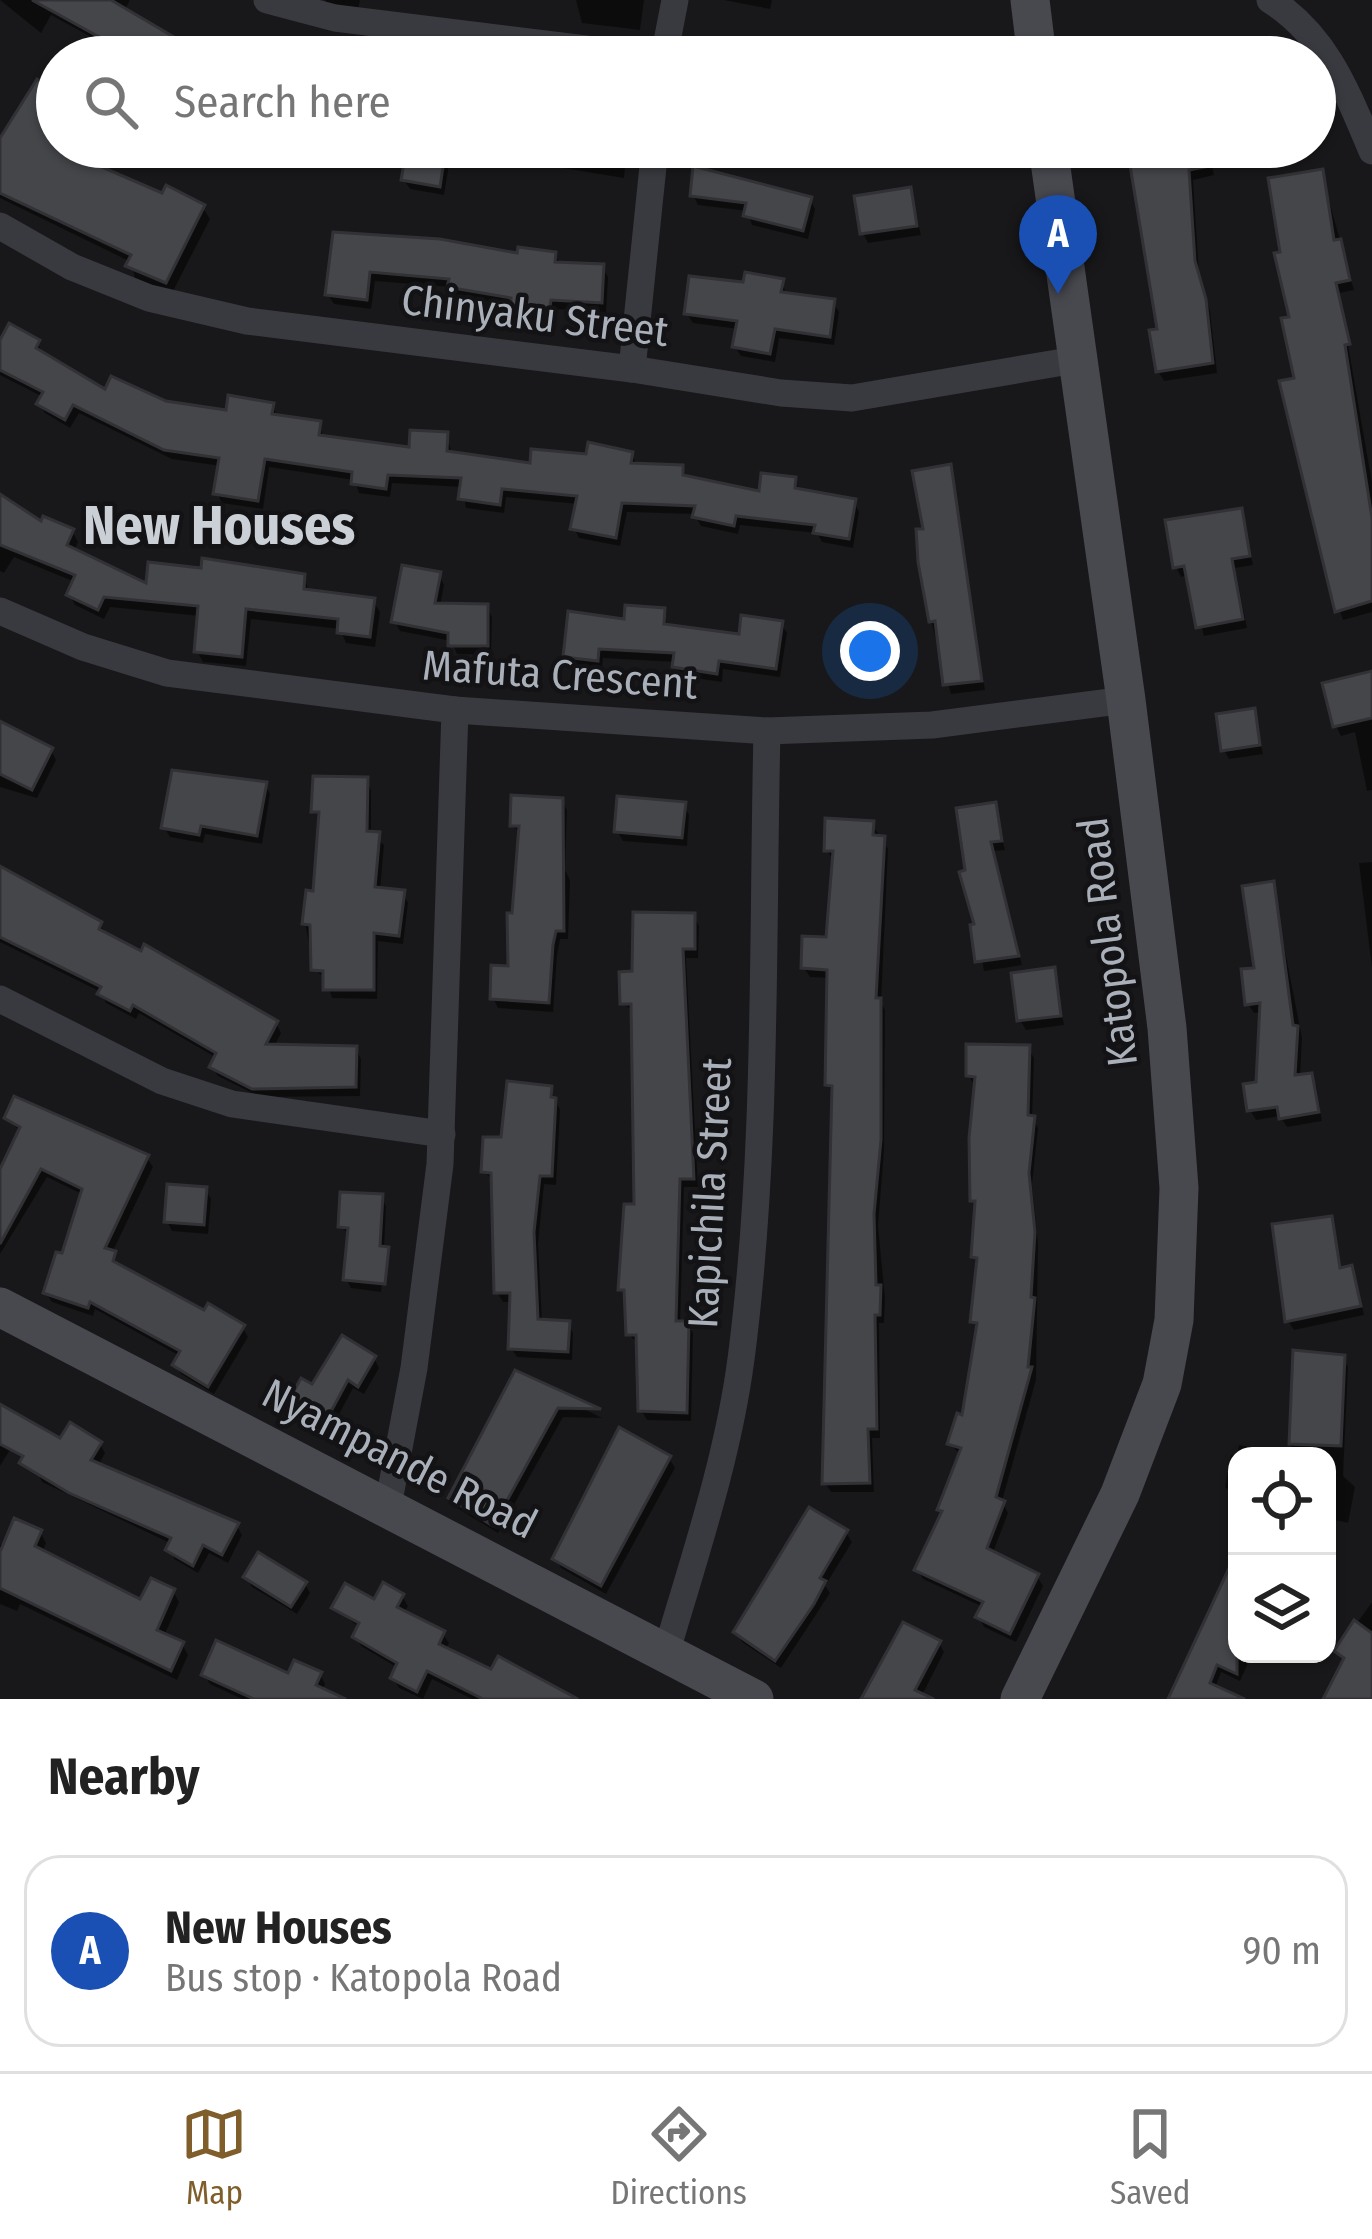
<!DOCTYPE html>
<meta charset="utf-8">
<style>
:root{--surface:#fff;--page:#f6f6f6;--text:#222;--muted:#767676;--line:#e0e0e0;--accent:#805e2b}
body{margin:0;font-family:"Fira Sans Condensed",sans-serif;background:var(--page);color:var(--text)}
.controls{position:absolute;right:36px;bottom:36px;display:grid;overflow:hidden;border-radius:24px;box-shadow:0 3px 9px #0004}
.controls button{width:108px;height:108px;display:grid;place-items:center;padding:0;border:0;border-bottom:3px solid var(--line);background:var(--surface);color:var(--text);font:60px sans-serif}
.you{position:absolute;left:870px;top:651px;width:42px;height:42px;margin:-30px;border:9px solid #fff;border-radius:50%;background:#1a73e8;box-shadow:0 0 0 18px #1a73e833}
.badge{display:grid;place-items:center;width:78px;height:78px;border-radius:50%;background:var(--accent);color:#fff;font-size:39px;font-weight:700}
.pin{position:absolute;translate:-50% -99px;filter:drop-shadow(0 3px 6px #0008)}
.pin::after{content:'';position:absolute;top:63px;width:42px;height:36px;background:inherit;clip-path:polygon(0 0,100% 0,50% 100%)}
.list{margin:0;padding:0;list-style:none}
h2{display:flex;justify-content:space-between;align-items:center;height:156px;margin:0;padding:0 48px;font-size:51px}
h2 small{font-size:39px;font-weight:400;color:var(--muted)}
.list li{display:grid;grid-template-columns:78px 1fr auto;gap:36px;align-items:center;box-sizing:border-box;height:192px;margin:0 24px 24px;padding:0 24px;border:3px solid var(--line);border-radius:36px}
.list b{display:block;font-size:45px;white-space:nowrap}
.list p{margin:0;font-size:39px;white-space:nowrap;color:var(--muted)}
.list em{font-size:39px;font-style:normal;color:var(--muted)}
.icon{flex:none;width:66px;height:66px;fill:none;stroke:currentColor;stroke-width:2;stroke-linecap:round;stroke-linejoin:round}
.map{position:relative;flex:none;width:1372px;height:1699px;overflow:hidden}
.search{position:absolute;background:var(--surface);box-shadow:0 3px 9px #0004;left:36px;right:36px;top:36px;height:132px;display:flex;align-items:center;gap:30px;box-sizing:border-box;padding:0 42px;border-radius:66px;color:var(--muted);font-size:45px}
.sheet{height:372px;background:var(--surface)}
nav{display:flex;justify-content:space-around;align-items:center;box-sizing:border-box;height:168px;border-top:3px solid var(--line);background:var(--surface);font-size:33px;color:var(--muted)}
nav a{display:grid;justify-items:center;gap:6px}
nav .on{color:var(--accent)}
.map>svg:first-child{display:block}
</style>
<div class="map">
<svg width="1372" height="1699" viewBox="0 0 1372 1699">
<rect width="100%" height="100%" fill="#18181a"/>
<g fill="#0007">
<polygon points="0,0 130,0 124,11 182,45 216,57 111,57 102,43 51,15 41,33"/>
<polygon points="325,0 360,0 358,10 327,4"/>
<polygon points="576,0 644,0 640,30 582,23"/>
<polygon points="724,0 772,0 770,9"/>
<polygon points="57,96 57,147 86,147 101,154 108,165 105,172 203,208 210,219 172,293 135,278 131,262 0,198 0,144"/>
<polygon points="342,147 627,147 624,178 508,159 450,158 444,195 410,189 404,180 408,160"/>
<polygon points="753,147 807,147 806,159 759,157"/>
<polygon points="1130,147 1208,147 1214,175 1193,180 1199,274 1210,311 1217,373 1164,381 1158,371 1161,332"/>
<polygon points="1321,172 1354,290 1339,293 1372,483 1372,612 1343,620 1321,556 1284,254"/>
<polygon points="910,190 921,235 868,243 863,233"/>
<polygon points="693,195 810,199 815,209 808,239 752,225 747,211 698,205"/>
<polygon points="335,235 519,256 554,254 561,265 602,267 608,277 606,312 555,309 553,321 519,317 512,305 456,296 451,287 375,281 371,309 334,304 328,295"/>
<polygon points="782,282 787,296 833,302 839,312 834,345 779,338 775,362 741,356 735,347 738,329 693,323 687,314 746,285"/>
<polygon points="38,342 42,355 106,394 229,413 272,405 277,415 319,424 324,439 412,451 447,435 452,455 532,466 631,454 638,466 682,468 687,477 762,495 794,480 800,489 854,502 859,512 853,548 822,542 817,533 740,525 738,534 701,526 694,514 627,512 620,546 579,538 574,528 578,504 506,497 504,513 466,508 462,487 392,483 390,497 359,493 354,480 269,467 263,509 222,503 217,493 221,466 172,459 79,413 70,428 45,413 40,404 43,397 0,375 0,346"/>
<polygon points="949,467 985,690 951,694 931,621 927,531"/>
<polygon points="0,501 43,525 72,531 78,542 74,551 149,587 304,576 309,592 373,601 380,612 375,647 346,643 340,629 251,619 246,666 203,662 197,651 200,616 110,607 104,619 75,605 69,594 75,582 14,557 4,573 0,571"/>
<polygon points="1240,511 1253,565 1235,568 1247,628 1204,636 1189,575 1181,577 1176,567"/>
<polygon points="439,575 444,585 440,606 487,607 492,617 491,655 457,654 451,641 400,631 395,622"/>
<polygon points="663,611 668,627 741,637 781,624 787,633 780,677 723,669 722,682 681,676 676,662 603,658 602,669 571,666 566,656 627,622"/>
<polygon points="1372,674 1372,790 1367,791 1355,732 1341,736 1336,726"/>
<polygon points="1253,712 1263,754 1229,759 1224,750"/>
<polygon points="0,722 51,750 56,760 37,798 0,787"/>
<polygon points="366,780 371,790 371,834 384,845 380,890 403,893 408,903 403,944 378,941 377,999 332,998 326,979 314,969 305,923 315,894 320,820 315,811"/>
<polygon points="265,784 270,794 262,844 205,834 203,843 170,837 164,827"/>
<polygon points="561,801 567,810 565,870 570,880 568,939 560,939 557,956 553,1012 498,1008 493,998 511,969 515,916 521,835 513,825"/>
<polygon points="684,805 689,815 687,846 623,841 617,831"/>
<polygon points="994,806 1005,850 994,851 1022,965 984,971 968,872"/>
<polygon points="872,824 888,849 881,1003 885,1010 884,1151 878,1226 885,1298 884,1323 879,1323 880,1438 872,1438 874,1492 831,1492 825,1483 835,1097 828,1085 830,978 810,977 804,968 829,940 833,860 827,850"/>
<polygon points="1372,862 1372,968 1359,863"/>
<polygon points="0,869 100,924 106,934 276,1023 281,1033 274,1047 356,1049 361,1059 360,1096 260,1097 218,1076 212,1067 217,1058 139,1013 136,1019 106,1003 101,992 0,942"/>
<polygon points="1272,884 1302,1038 1300,1078 1311,1076 1316,1085 1322,1121 1287,1127 1280,1116 1256,1120 1250,1110 1259,1084 1263,1012 1254,1013 1248,1004"/>
<polygon points="693,916 699,926 698,958 686,958 698,1187 684,1187 680,1324 688,1324 693,1333 691,1421 647,1420 641,1410 639,1344 629,1335 627,1300 621,1289 637,1207 634,1012 623,1003 635,974"/>
<polygon points="1053,970 1064,1025 1026,1030 1020,1020"/>
<polygon points="1028,1048 1034,1058 1032,1118 1038,1128 1032,1185 1038,1244 1036,1380 1002,1501 1008,1513 992,1555 1037,1576 1043,1586 1016,1642 984,1627 979,1617 983,1607 923,1579 918,1570 943,1514 940,1509 961,1455 950,1444 964,1419 979,1331 973,1321 979,1265 974,1257 974,1085 969,1076"/>
<polygon points="550,1089 560,1110 556,1185 544,1184 538,1244 542,1322 568,1324 573,1333 572,1360 517,1357 511,1348 513,1302 503,1302 497,1292 495,1182 484,1172"/>
<polygon points="7,1118 147,1158 153,1167 112,1253 118,1267 205,1315 242,1327 248,1337 214,1394 181,1374 175,1365 180,1356 95,1309 93,1316 52,1302 46,1293 64,1257 84,1195 47,1177 0,1254 0,1175 21,1132"/>
<polygon points="205,1189 211,1199 208,1234 172,1231 167,1221"/>
<polygon points="381,1197 386,1206 384,1249 390,1255 385,1255 381,1292 351,1288 346,1279 351,1236 341,1227"/>
<polygon points="1330,1219 1342,1270 1351,1269 1356,1278 1364,1315 1294,1330 1288,1321"/>
<polygon points="1295,1353 1343,1358 1348,1367 1343,1476 1355,1487 1348,1523 1327,1518 1327,1456 1237,1456 1239,1445 1291,1455"/>
<polygon points="374,1358 379,1368 364,1394 353,1388 327,1437 293,1419 287,1409 313,1388"/>
<polygon points="516,1374 602,1418 563,1417 498,1533 457,1508 451,1498"/>
<polygon points="0,1408 24,1427 0,1466"/>
<polygon points="62,1442 100,1444 105,1453 98,1466 237,1526 242,1535 228,1563 209,1553 198,1573 174,1559 172,1544 42,1482 37,1472"/>
<polygon points="1231,1455 1237,1457 1237,1498 1225,1487"/>
<polygon points="669,1458 675,1468 606,1594 561,1568 556,1559"/>
<polygon points="40,1532 46,1543 42,1553 141,1603 173,1591 179,1602 164,1636 182,1644 188,1655 177,1680 20,1604 17,1611 0,1604 0,1545"/>
<polygon points="846,1532 852,1542 825,1586 830,1593 781,1668 742,1642 737,1632"/>
<polygon points="246,1577 305,1584 310,1593 297,1614 252,1587"/>
<polygon points="1224,1577 1237,1580 1237,1654 1252,1654 1240,1681 1221,1672 1211,1699 1173,1699"/>
<polygon points="402,1596 408,1606 403,1614 443,1634 449,1643 445,1650 555,1699 472,1699 432,1679 423,1699 399,1688 393,1678 398,1668 361,1646 355,1637 360,1628 335,1608"/>
<polygon points="1372,1602 1372,1699 1330,1699 1343,1661 1337,1651"/>
<polygon points="939,1643 944,1652 920,1699 865,1699"/>
<polygon points="320,1674 325,1684 319,1699 242,1699 210,1684 204,1675"/>
</g>
<g fill="#44464a" stroke="#323236" stroke-width="3">
<polygon points="32,0 111,0 208,57 118,57 97,45 101,38"/>
<polygon points="37,79 57,92 57,147 105,147 97,165 162,193 166,185 205,205 166,283 125,266 131,255 0,193 0,138"/>
<polygon points="407,147 446,147 440,187 401,180"/>
<polygon points="1127,147 1245,147 1246,159 1189,170 1195,261 1206,299 1213,363 1156,372 1149,330 1157,329"/>
<polygon points="693,166 812,197 803,231 743,216 746,203 690,196"/>
<polygon points="1323,169 1334,240 1341,239 1350,280 1336,283 1350,344 1345,345 1372,518 1372,601 1335,612 1279,381 1294,378 1281,318 1289,317 1274,253 1280,252 1268,178"/>
<polygon points="911,187 917,226 860,234 854,196"/>
<polygon points="333,232 440,239 517,253 518,247 556,252 555,262 604,264 602,303 551,300 549,313 510,308 511,298 447,287 449,279 370,272 367,300 325,295"/>
<polygon points="745,272 784,279 781,292 835,299 830,337 775,329 770,354 732,347 737,321 684,314 689,276 743,282"/>
<polygon points="9,323 40,340 36,348 105,389 111,376 166,401 226,410 228,395 274,403 272,414 321,421 319,435 409,447 410,430 448,432 447,451 530,463 531,449 586,454 588,442 633,452 631,463 683,465 683,475 759,491 761,473 796,477 795,488 856,499 849,539 813,533 815,525 736,516 734,526 692,517 695,506 622,503 616,538 570,529 577,496 502,489 500,505 458,499 461,478 388,475 386,489 351,484 352,472 265,459 258,501 213,494 219,458 164,450 73,405 65,420 36,404 43,392 0,370 0,340"/>
<polygon points="951,464 982,681 943,685 935,621 929,622 918,562 916,529 923,529 912,471"/>
<polygon points="0,494 41,521 43,516 74,529 67,545 146,583 148,562 201,568 202,558 305,574 304,589 375,598 370,637 337,633 338,619 246,609 242,657 194,652 198,606 104,597 98,610 66,595 75,575 0,545"/>
<polygon points="1242,508 1250,556 1232,559 1243,619 1196,628 1184,566 1173,568 1165,520"/>
<polygon points="402,565 441,572 435,603 488,604 488,646 448,646 448,633 391,622"/>
<polygon points="625,605 665,608 664,624 739,634 741,615 783,621 776,669 719,661 717,674 672,667 674,653 599,649 598,661 563,657 568,611 624,619"/>
<polygon points="1372,671 1372,718 1333,727 1322,683"/>
<polygon points="1255,708 1260,745 1221,751 1216,714"/>
<polygon points="0,721 53,748 32,790 0,774"/>
<polygon points="172,770 267,782 257,836 201,826 199,835 161,828"/>
<polygon points="313,776 368,777 367,831 380,832 375,887 405,890 399,936 374,933 374,990 323,990 323,971 311,970 310,925 302,924 306,890 313,891 319,812 311,812"/>
<polygon points="511,795 563,798 564,931 556,931 553,945 549,1003 490,999 491,965 508,966 507,913 512,913 519,826 510,826"/>
<polygon points="617,796 686,802 682,838 614,832"/>
<polygon points="996,802 1002,841 991,842 1019,956 975,962 970,925 974,924 959,872 965,870 956,808"/>
<polygon points="825,818 874,821 873,835 885,836 876,998 881,998 881,1140 874,1214 876,1285 881,1285 880,1315 875,1315 877,1429 868,1429 870,1483 822,1484 832,1086 825,1085 827,970 801,968 802,936 826,937 833,851 824,851"/>
<polygon points="0,866 102,922 99,929 141,951 144,944 278,1021 266,1044 357,1046 356,1087 252,1089 209,1067 216,1053 133,1005 130,1011 97,994 101,987 0,937"/>
<polygon points="1274,881 1293,1025 1298,1026 1295,1075 1312,1073 1319,1112 1279,1119 1277,1107 1247,1111 1243,1084 1256,1082 1260,1003 1245,1005 1241,969 1254,968 1242,886"/>
<polygon points="633,912 695,913 695,949 683,949 694,1179 680,1179 676,1321 689,1321 687,1413 638,1411 636,1335 626,1335 624,1290 618,1290 624,1204 634,1204 631,1004 620,1004 619,972 632,971"/>
<polygon points="1055,967 1061,1016 1017,1021 1011,973"/>
<polygon points="966,1044 1030,1045 1028,1115 1035,1116 1029,1173 1035,1232 1031,1297 1035,1298 1028,1367 1032,1367 996,1497 1005,1501 987,1548 1039,1574 1010,1634 975,1617 983,1602 914,1570 942,1511 937,1510 961,1448 947,1444 957,1413 962,1415 977,1323 970,1322 977,1258 971,1257 975,1201 970,1201 969,1138 975,1077 966,1076"/>
<polygon points="507,1081 552,1086 551,1097 556,1098 552,1176 540,1176 534,1232 538,1319 570,1321 568,1352 508,1349 510,1293 494,1293 491,1173 481,1172 483,1137 501,1137"/>
<polygon points="14,1096 149,1155 105,1248 116,1251 113,1261 204,1310 208,1303 245,1325 208,1387 172,1365 180,1351 90,1302 88,1308 43,1293 56,1252 62,1253 82,1189 41,1169 0,1244 0,1169 20,1127 4,1118"/>
<polygon points="167,1184 207,1187 204,1225 164,1222"/>
<polygon points="340,1192 383,1194 380,1246 389,1247 385,1284 343,1280 348,1228 338,1227"/>
<polygon points="1332,1216 1340,1268 1352,1265 1361,1306 1285,1322 1272,1224"/>
<polygon points="342,1335 376,1356 358,1387 348,1380 321,1430 284,1409 301,1378 312,1384"/>
<polygon points="1293,1350 1345,1355 1341,1446 1289,1444"/>
<polygon points="515,1370 601,1409 558,1408 493,1526 448,1498"/>
<polygon points="0,1404 60,1438 70,1422 102,1442 91,1460 239,1523 222,1555 203,1545 193,1566 165,1550 171,1538 69,1493 19,1463 23,1456 0,1444"/>
<polygon points="619,1427 671,1456 601,1586 552,1559"/>
<polygon points="809,1507 848,1530 820,1578 826,1581 814,1604 775,1661 733,1632"/>
<polygon points="14,1518 42,1530 35,1546 140,1599 151,1578 175,1589 157,1630 184,1642 171,1671 0,1588 0,1552"/>
<polygon points="1237,1551 1237,1674 1217,1665 1210,1683 1245,1699 1168,1699"/>
<polygon points="258,1552 307,1582 291,1607 243,1577"/>
<polygon points="383,1582 404,1594 397,1607 445,1631 439,1644 491,1669 498,1656 578,1699 483,1699 427,1671 417,1692 390,1678 397,1663 352,1637 359,1623 331,1608 345,1583 374,1599"/>
<polygon points="1354,1620 1372,1633 1372,1699 1323,1699 1344,1658 1334,1651"/>
<polygon points="903,1622 941,1641 915,1690 934,1699 861,1699"/>
<polygon points="216,1640 288,1673 294,1660 322,1672 316,1685 346,1699 254,1699 201,1675"/>
</g>
<g fill="none" stroke-linecap="round" stroke-linejoin="round">
<g stroke="#393a3f" stroke-width="27">
<polyline points="267,0 335,18 651,57"/>
<path d="M 1270,0 C 1326,35 1347,92 1372,151"/>
<polyline points="664,57 675,0"/>
<polyline points="0,226 72,267 149,298 247,321 632,369 781,393 852,398 1075,360"/>
<polyline points="632,369 655,147"/>
<polyline points="0,611 83,647 167,673 455,710 767,731 932,725 1126,700"/>
<polyline points="0,999 162,1081 232,1104 442,1134"/>
<polyline points="388,1506 414,1368 440,1164 455,710"/>
<path d="M 667,1650 C 695,1555 728,1458 741,1359 C 768,1152 762,940 767,731"/>
</g>
<g stroke="#47494f" stroke-width="39">
<polyline points="1030,0 1037,57"/>
<polyline points="0,1307 754,1699"/>
<polyline points="1020,1699 1120,1494 1162,1384 1174,1320 1179,1188 1167,1028 1126,700 1048,147"/>
</g>
</g>
<g text-anchor="middle" stroke-width="9" stroke-linejoin="round" paint-order="stroke">
<g font-size="42" fill="#aab0ba" stroke="#131315">
<text transform="translate(535 315) rotate(7)" y="15">Chinyaku Street</text>
<text transform="translate(560 674) rotate(4)" y="15">Mafuta Crescent</text>
<text transform="translate(1107 942) rotate(-97)" y="15">Katopola Road</text>
<text transform="translate(709 1193) rotate(-87)" y="15">Kapichila Street</text>
<text transform="translate(400 1458) rotate(27)" y="15">Nyampande Road</text>
</g>
<g font-size="54" font-weight="bold" fill="#cbcfd6" stroke="#131315">
<text x="219" y="544">New Houses</text>
</g>
</g>
</svg>
<div class="controls">
<button><svg class="icon" aria-label="locate" viewBox="0 0 24 24"><circle cx="12" cy="12" r="6"/><path d="M12 2v4M12 18v4M2 12h4M18 12h4"/></svg></button>
<button><svg class="icon" aria-label="layers" viewBox="0 0 24 24"><path d="M12 4l9 5-9 5-9-5zM3 14l9 5 9-5"/></svg></button>
</div>
<div class="you"></div>
<div class="pin badge" style="left:1058px;top:294px;background:#1a4fb4">A</div>
<div class="search"><svg class="icon" aria-label="search" viewBox="0 0 24 24"><circle cx="10" cy="10" r="6"/><path d="M15 15l6 6"/></svg>Search here</div>
</div>
<section class="sheet">
<h2>Nearby<small></small></h2>
<ul class="list">
<li><span class="badge" style="background:#1a4fb4">A</span><div><b>New Houses</b><p>Bus stop · Katopola Road</p></div><em>90 m</em></li>
</ul>
</section>
<nav>
<a class="on"><svg class="icon" aria-label="map" viewBox="0 0 24 24"><path d="M3 6l6-2 6 2 6-2v14l-6 2-6-2-6 2zM9 4v14M15 6v14"/></svg>Map</a>
<a><svg class="icon" aria-label="directions" viewBox="0 0 24 24"><path d="M12 3l9 9-9 9-9-9zM9 14v-3h6M13 9l2 2-2 2"/></svg>Directions</a>
<a><svg class="icon" aria-label="saved" viewBox="0 0 24 24"><path d="M7 4h10v16l-5-4-5 4z"/></svg>Saved</a>
</nav>
